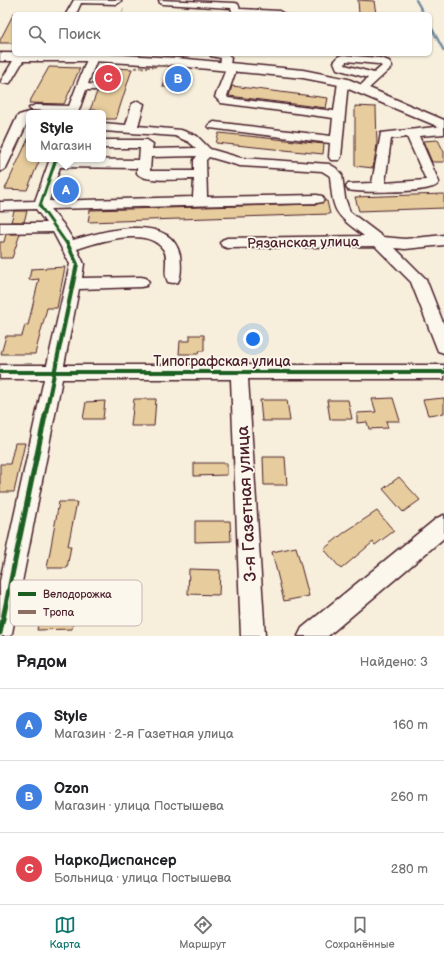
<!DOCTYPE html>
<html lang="ru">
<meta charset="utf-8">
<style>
:root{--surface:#fff;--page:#f2f2f2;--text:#202124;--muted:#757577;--line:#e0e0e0;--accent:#0f766e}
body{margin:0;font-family:"Balsamiq Sans",sans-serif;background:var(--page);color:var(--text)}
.you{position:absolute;left:253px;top:339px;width:14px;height:14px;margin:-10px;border:3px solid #fff;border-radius:50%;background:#1a73e8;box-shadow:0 0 0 6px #1a73e833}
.badge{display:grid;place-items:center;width:26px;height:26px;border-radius:50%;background:var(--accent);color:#fff;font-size:13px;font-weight:700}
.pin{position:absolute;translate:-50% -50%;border:2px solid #fff;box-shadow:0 1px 4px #0006}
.popup{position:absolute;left:26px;top:110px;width:80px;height:52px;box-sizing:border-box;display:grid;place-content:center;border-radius:6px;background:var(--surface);filter:drop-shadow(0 1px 3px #0005);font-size:13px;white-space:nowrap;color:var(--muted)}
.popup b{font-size:15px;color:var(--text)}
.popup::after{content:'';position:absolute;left:50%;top:100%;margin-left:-8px;border:8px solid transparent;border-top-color:var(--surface)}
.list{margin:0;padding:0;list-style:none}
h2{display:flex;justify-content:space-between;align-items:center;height:52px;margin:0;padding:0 16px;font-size:17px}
h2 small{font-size:13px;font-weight:400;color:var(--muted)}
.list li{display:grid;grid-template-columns:26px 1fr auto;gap:12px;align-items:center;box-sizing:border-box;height:72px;padding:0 16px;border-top:1px solid var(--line)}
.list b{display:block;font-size:15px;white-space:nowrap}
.list p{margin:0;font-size:13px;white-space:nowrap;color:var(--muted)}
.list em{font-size:13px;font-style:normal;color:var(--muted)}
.icon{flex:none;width:22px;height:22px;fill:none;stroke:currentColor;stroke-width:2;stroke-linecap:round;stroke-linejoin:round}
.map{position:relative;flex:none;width:444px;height:636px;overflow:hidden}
.search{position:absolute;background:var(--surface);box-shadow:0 1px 3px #0004;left:12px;right:12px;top:12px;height:44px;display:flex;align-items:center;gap:10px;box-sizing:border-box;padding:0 14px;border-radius:6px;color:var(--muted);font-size:15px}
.sheet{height:268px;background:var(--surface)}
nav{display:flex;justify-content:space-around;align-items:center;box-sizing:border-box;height:56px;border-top:1px solid var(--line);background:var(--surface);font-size:11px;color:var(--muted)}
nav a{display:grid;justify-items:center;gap:2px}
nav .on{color:var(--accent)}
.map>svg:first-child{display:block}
</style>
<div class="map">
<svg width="444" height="636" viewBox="0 0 444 636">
<rect width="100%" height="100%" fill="#f7efdc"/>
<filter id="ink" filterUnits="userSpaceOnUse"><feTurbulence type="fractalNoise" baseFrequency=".025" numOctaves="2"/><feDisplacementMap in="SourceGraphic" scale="8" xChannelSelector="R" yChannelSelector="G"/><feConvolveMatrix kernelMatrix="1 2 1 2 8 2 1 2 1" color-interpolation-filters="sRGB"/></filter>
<g filter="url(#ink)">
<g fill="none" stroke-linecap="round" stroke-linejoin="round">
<g stroke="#738ca1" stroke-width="2.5">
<polyline points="416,0 424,14"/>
<polyline points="430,25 444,51"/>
</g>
</g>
<g fill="#e7cd9d" stroke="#4a1f2b">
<polygon points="358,0 374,1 376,14 359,14"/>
<polygon points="14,13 14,43 0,43 0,40"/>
<polygon points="49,67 80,68 64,104 29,103"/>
<polygon points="114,68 132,69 116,119 103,119 103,113 97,113 98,110 90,110 97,92 109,91 109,85 100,84 103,76 111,76"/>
<polygon points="166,76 183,77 180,87 163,87"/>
<polygon points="232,86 328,98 326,108 229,96"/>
<polygon points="355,106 376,107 377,145 373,168 355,166"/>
<polygon points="219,133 324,144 323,154 216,143"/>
<polygon points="29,137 29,159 40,159 27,190 5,189"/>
<polygon points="438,140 444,152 444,162 432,162 423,141"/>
<polygon points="57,185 79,186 74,198 52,196"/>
<polygon points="444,194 444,208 359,211 355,197"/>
<polygon points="325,201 327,201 330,214 88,222 90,210 317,204"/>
<polygon points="14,211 27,211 24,222 11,222"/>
<polygon points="6,234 20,234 12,258 0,258 0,242 4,242"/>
<polygon points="65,267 57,308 47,308 35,354 1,354 6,336 22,336 25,325 28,325 39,279 29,280 31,269"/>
<polygon points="190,335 204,335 204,351 199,351 198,354 179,354 180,341 190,341"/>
<polygon points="393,398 400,421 386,421 388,428 369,429 367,422 357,423 357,413 376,412 372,399"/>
<polygon points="444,398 444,413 428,415 423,400"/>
<polygon points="134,399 156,399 154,426 131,426"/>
<polygon points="260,400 287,400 290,421 262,421"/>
<polygon points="327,400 348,400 352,419 330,419"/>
<polygon points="105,401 103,419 83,419 86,402"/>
<polygon points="15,443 25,443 14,492 0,492 0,464 10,464"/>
<polygon points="263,457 285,457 287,485 264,485"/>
<polygon points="194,463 227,463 227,475 194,476"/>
<polygon points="399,477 420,500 403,512 383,489"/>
<polygon points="59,502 77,502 68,546 71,546 67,568 47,568"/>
<polygon points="377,511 394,531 375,545 373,542 341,569 324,549 345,532"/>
<polygon points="195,521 230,521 231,541 195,542"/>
<polygon points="296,547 309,596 284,601 272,552"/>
<polygon points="189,569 220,570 219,595 188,594"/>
<polygon points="76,599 72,629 37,630 43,600"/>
</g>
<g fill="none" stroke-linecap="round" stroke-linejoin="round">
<defs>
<g id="minor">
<polygon points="74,0 121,0 121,1 117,4 81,3 76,14 66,14"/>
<polygon points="159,0 235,3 238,4 240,9 279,11 284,14 233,14 231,8 163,4 160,3"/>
<polygon points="17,54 25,54 26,56 10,83 2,83 1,81"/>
<polygon points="89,54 99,54 88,84 108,86 109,88 108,90 86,90 78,113 31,110 29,108 35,105 69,106"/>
<polygon points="210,54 228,54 231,58 230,64 236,65 237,67 227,96 228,98 334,111 338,82 339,80 347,80 348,82 341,157 339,160 331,160 329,157 330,143 210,128 208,126 214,122 331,136 333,118 221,103 215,97 226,69 220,66 221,58 211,56"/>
<path d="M 343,55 L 380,58 L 389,61 L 392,67 L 366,91 L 362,92 L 357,89 L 368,78 L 337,69 L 334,62 L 339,56 ZM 346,61 L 378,64 L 382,66 L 374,73 L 345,65 Z"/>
<path d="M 138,101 L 144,104 L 138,126 L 181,130 L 197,136 L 210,149 L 241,158 L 329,164 L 336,168 L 342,175 L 345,198 L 350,212 L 383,237 L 405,239 L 444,235 L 444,245 L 405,249 L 395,248 L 426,279 L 444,325 L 444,353 L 438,351 L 436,346 L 411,282 L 375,246 L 227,248 L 222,246 L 220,243 L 222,240 L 227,238 L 364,236 C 335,214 333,213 330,176 L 322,171 L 240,166 L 209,157 L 206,160 L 207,197 L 317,195 L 322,196 L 324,199 L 322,202 L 317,203 L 50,209 L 63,224 L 73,240 C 100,232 170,211 180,255 C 181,263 182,275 178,282 L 173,283 L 168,282 C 162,272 170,258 163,249 C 146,226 99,242 77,249 L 84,264 L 82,278 L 141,277 L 146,278 L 149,282 L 146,286 L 141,287 L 79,289 L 64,365 L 444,365 L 444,379 L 248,379 L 265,636 L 241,636 L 231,379 L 62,379 L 12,633 L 10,636 L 0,636 L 0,581 L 44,379 L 0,379 L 0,365 L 47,365 L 70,264 L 53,232 L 0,233 L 0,223 L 46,223 L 36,209 L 0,210 L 0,202 L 35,201 L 50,159 L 139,160 L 140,148 L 103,148 L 103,140 L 147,140 L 153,144 L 152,149 L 196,148 L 189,142 L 175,136 L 103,131 L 103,123 L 126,125 L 132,104 ZM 197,156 L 194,160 L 194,171 L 150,171 L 151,157 ZM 60,167 L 137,168 L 137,173 C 143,183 181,179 194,179 L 193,197 L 49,201 Z"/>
<polygon points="29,112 33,113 29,113 29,119 6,168 0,172 0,154 17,117 19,115"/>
<path d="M 444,126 L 444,134 L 419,136 L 439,182 C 437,186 434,187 429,188 C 417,192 361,193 348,190 L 346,187 L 348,184 L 372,183 L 381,133 ZM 407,137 L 426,180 L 385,183 L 391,139 Z"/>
<polygon points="444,515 444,538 328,636 298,636 302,628 437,518"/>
</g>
<polygon id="major" points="0,53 107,54 177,58 303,70 348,79 444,120 444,129 339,85 303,78 177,66 93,61 0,61"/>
</defs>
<use href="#minor" stroke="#4a1f2b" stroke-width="3"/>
<use href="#major" stroke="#4a1f2b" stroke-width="3"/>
<polyline stroke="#4a1f2b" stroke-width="1.5" stroke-dasharray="0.5 2" stroke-linecap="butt" points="122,14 124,7"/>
<use href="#minor" fill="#fbf7ec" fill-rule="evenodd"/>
<use href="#major" fill="#fbf7ec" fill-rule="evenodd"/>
<polyline stroke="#8d6e63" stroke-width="2" stroke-dasharray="4 2" stroke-linecap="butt" points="134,68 176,65"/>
<defs>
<polyline id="cycleway-far2" points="56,159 40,206 67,244"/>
<g id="cycleway-far1">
<polyline points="0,372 444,372"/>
<polyline points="45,417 77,264 67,243"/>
</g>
<polyline id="cycleway" points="0,633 45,416"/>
</defs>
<use href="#cycleway-far2" stroke="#fbf7ec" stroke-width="5"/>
<use href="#cycleway-far1" stroke="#fbf7ec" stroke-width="6"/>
<use href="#cycleway" stroke="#fbf7ec" stroke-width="8"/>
<use href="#cycleway-far2" stroke="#1b5e20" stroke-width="3"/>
<use href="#cycleway-far1" stroke="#1b5e20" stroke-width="4"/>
<use href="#cycleway" stroke="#1b5e20" stroke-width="5"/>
</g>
</g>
<g text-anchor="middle" stroke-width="3.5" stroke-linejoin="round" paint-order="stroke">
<g font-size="14" fill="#4a1f2b" stroke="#fbf7ec">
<text transform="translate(303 242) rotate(-1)" y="5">Рязанская улица</text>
<text x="222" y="366">Типографская улица</text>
</g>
<g font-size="17" fill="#4a1f2b" stroke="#fbf7ec">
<text transform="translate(246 504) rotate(-93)" y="6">3-я Газетная улица</text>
</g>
</g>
<rect x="10" y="580" width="132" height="46" rx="6" fill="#fbf7ec" stroke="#c6b6b2" stroke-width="1"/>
<rect x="18" y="592" width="18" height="4" fill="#1b5e20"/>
<rect x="18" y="610" width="18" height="4" fill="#8d6e63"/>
<g font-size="11" fill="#4a1f2b">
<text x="43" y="598">Велодорожка</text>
<text x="43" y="616">Тропа</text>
</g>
</svg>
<div class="you"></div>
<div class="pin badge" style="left:66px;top:190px;background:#3f7fe0">A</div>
<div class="popup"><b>Style</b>Магазин</div>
<div class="pin badge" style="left:178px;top:79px;background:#3f7fe0">B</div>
<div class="pin badge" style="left:108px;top:78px;background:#e0444e">C</div>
<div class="search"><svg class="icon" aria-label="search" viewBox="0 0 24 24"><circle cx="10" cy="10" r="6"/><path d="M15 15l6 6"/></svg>Поиск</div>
</div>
<section class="sheet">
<h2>Рядом<small>Найдено: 3</small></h2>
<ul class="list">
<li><span class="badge" style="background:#3f7fe0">A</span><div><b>Style</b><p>Магазин · 2-я Газетная улица</p></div><em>160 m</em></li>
<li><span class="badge" style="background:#3f7fe0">B</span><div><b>Ozon</b><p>Магазин · улица Постышева</p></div><em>260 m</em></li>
<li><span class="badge" style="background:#e0444e">C</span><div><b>НаркоДиспансер</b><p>Больница · улица Постышева</p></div><em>280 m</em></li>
</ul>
</section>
<nav>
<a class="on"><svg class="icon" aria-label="map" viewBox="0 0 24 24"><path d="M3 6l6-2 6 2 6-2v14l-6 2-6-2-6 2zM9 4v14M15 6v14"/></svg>Карта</a>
<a><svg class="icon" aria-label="directions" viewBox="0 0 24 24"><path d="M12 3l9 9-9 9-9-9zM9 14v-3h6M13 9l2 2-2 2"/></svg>Маршрут</a>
<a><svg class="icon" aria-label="saved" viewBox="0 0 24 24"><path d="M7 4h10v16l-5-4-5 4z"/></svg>Сохранённые</a>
</nav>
